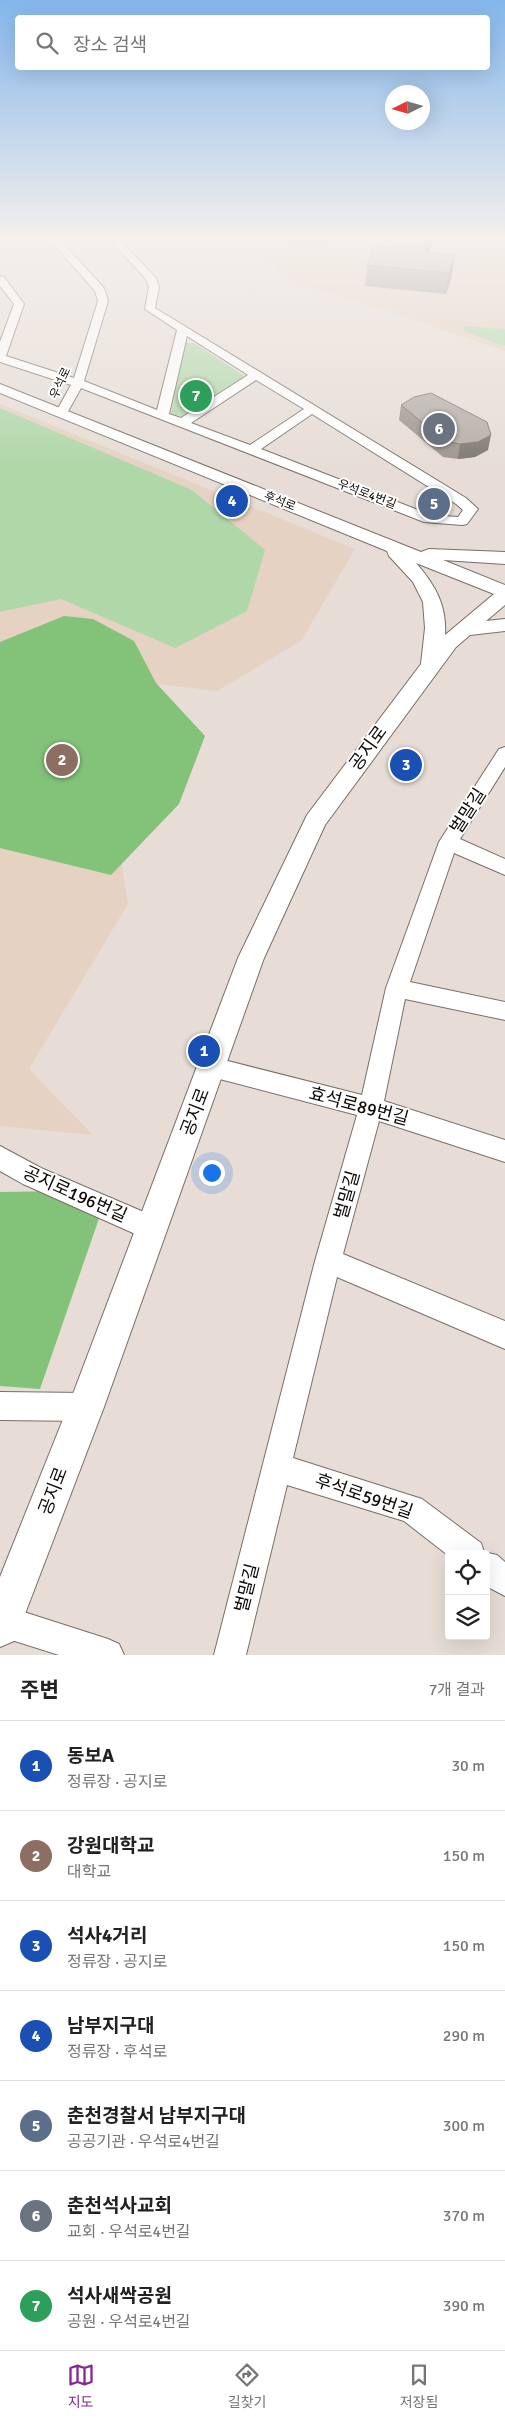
<!DOCTYPE html>
<html lang="ko">
<meta charset="utf-8">
<style>
:root{--surface:#fff;--page:#f6f6f6;--text:#222;--muted:#767676;--line:#e0e0e0;--accent:#842a97}
body{margin:0;font-family:Signika,"Noto Sans KR",sans-serif;background:var(--page);color:var(--text)}
.controls{position:absolute;right:15px;bottom:15px;display:grid;overflow:hidden;border-radius:5px;box-shadow:0 5px 20px #0002}
.controls button{width:45px;height:45px;display:grid;place-items:center;padding:0;border:0;border-bottom:1px solid var(--line);background:var(--surface);color:var(--text);font:25px sans-serif}
.compass{position:absolute;left:385px;top:85px;width:45px;height:45px;border-radius:50%;background:var(--surface);box-shadow:0 5px 20px #0002;rotate:265deg}
.you{position:absolute;left:211px;top:1172px;width:18px;height:18px;margin:-12px;border:4px solid #fff;border-radius:50%;background:#1a73e8;box-shadow:0 0 0 8px #1a73e833}
.badge{display:grid;place-items:center;width:32px;height:32px;border-radius:50%;background:var(--accent);color:#fff;font-size:16px;font-weight:700}
.pin{position:absolute;translate:-50% -50%;border:2px solid #fff;box-shadow:0 1px 5px #0006}
.list{margin:0;padding:0;list-style:none}
h2{display:flex;justify-content:space-between;align-items:center;height:65px;margin:0;padding:0 20px;font-size:21px}
h2 small{font-size:16px;font-weight:400;color:var(--muted)}
.list li{display:grid;grid-template-columns:32px 1fr auto;gap:15px;align-items:center;box-sizing:border-box;height:90px;padding:0 20px;border-top:1px solid var(--line)}
.list b{display:block;font-size:19px;white-space:nowrap}
.list p{margin:0;font-size:16px;white-space:nowrap;color:var(--muted)}
.list em{font-size:16px;font-style:normal;color:var(--muted)}
.icon{flex:none;width:28px;height:28px;fill:none;stroke:currentColor;stroke-width:2;stroke-linecap:round;stroke-linejoin:round}
.map{position:relative;flex:none;width:505px;height:1655px;overflow:hidden}
.search{position:absolute;background:var(--surface);box-shadow:0 5px 20px #0002;left:15px;right:15px;top:15px;height:55px;display:flex;align-items:center;gap:12px;box-sizing:border-box;padding:0 18px;border-radius:5px;color:var(--muted);font-size:19px}
.sheet{height:695px;background:var(--surface)}
nav{display:flex;justify-content:space-around;align-items:center;box-sizing:border-box;height:70px;border-top:1px solid var(--line);background:var(--surface);font-size:14px;color:var(--muted)}
nav a{display:grid;justify-items:center;gap:2px}
nav .on{color:var(--accent)}
.map>svg:first-child{display:block}
</style>
<div class="map">
<svg width="505" height="1655" viewBox="0 0 505 1655">
<rect width="100%" height="100%" fill="#e7ddd6"/>
<g fill="#e5d2c2">
<polygon points="256,237 505,237 505,351 394,313 286,280 256,246"/>
<polygon points="0,404 355,549 301,641 217,691 133,681 116,830 128,904 29,1069 93,1135 0,1126"/>
</g>
<g fill="#afd7a8">
<polygon points="269,237 333,237 327,248 266,243"/>
<polygon points="464,326 505,329 505,346 465,332"/>
<polygon points="184,343 194,343 246,377 186,417 171,414"/>
<polygon points="0,408 192,490 265,550 247,611 175,648 61,599 0,612"/>
</g>
<g fill="#83c279">
<polygon points="64,616 93,619 134,641 156,683 205,736 179,804 111,875 0,848 0,642"/>
<polygon points="66,1191 104,1204 40,1389 0,1386 0,1192"/>
</g>
<g fill="none" stroke-linecap="round" stroke-linejoin="round">
<defs>
<g id="minor">
<path d="M 47,237 L 57,237 L 104,288 L 108,301 L 84,381 L 157,410 L 177,330 L 145,309 L 149,287 L 146,279 L 107,237 L 117,237 L 156,278 L 159,287 L 155,308 L 466,498 L 478,509 L 467,524 L 462,525 L 424,522 L 81,388 L 66,415 L 58,415 L 56,412 L 71,385 L 0,362 L 0,342 L 14,304 L 0,286 L 0,276 L 4,277 L 24,304 L 6,356 L 74,378 L 98,301 L 95,291 ZM 187,336 L 248,375 L 181,418 L 169,414 ZM 256,380 L 304,409 L 250,445 L 191,423 ZM 312,414 L 456,504 L 463,510 L 458,517 L 431,515 L 261,449 Z"/>
<polygon points="505,747 505,767 460,839 505,859 505,875 454,853 410,982 505,1002 505,1020 405,999 384,1101 505,1140 505,1162 379,1121 343,1254 505,1321 505,1349 337,1277 293,1458 422,1499 481,1543 484,1552 497,1555 505,1562 505,1596 486,1586 486,1554 449,1554 449,1556 404,1521 287,1485 246,1655 214,1655 315,1261 357,1115 212,1077 204,1074 201,1067 204,1060 212,1057 362,1095 386,988 439,842 499,749"/>
<polygon points="0,1146 41,1168 160,1219 164,1228 160,1237 151,1241 23,1184 0,1171"/>
<polygon points="0,1392 86,1393 96,1397 100,1407 96,1417 86,1421 0,1420"/>
<polygon points="2,1605 108,1639 119,1644 124,1655 59,1655 2,1637 0,1636 0,1606"/>
</g>
<path id="tertiary" d="M 0,384 L 421,552 L 429,549 L 505,552 L 505,564 L 443,560 L 505,585 L 505,605 L 486,621 L 505,619 L 505,631 L 470,635 L 456,647 L 325,825 L 264,958 L 104,1407 L 20,1627 L 14,1641 L 0,1647 L 0,1577 L 68,1407 L 238,958 L 307,815 L 421,664 L 425,628 L 423,602 L 413,582 L 389,556 L 387,551 L 0,393 ZM 416,563 L 494,594 L 445,635 C 447,605 435,585 416,563 Z"/>
</defs>
<use href="#minor" stroke="#786f68" stroke-width="2"/>
<use href="#tertiary" stroke="#786f68" stroke-width="2"/>
<use href="#minor" fill="#fff" fill-rule="evenodd"/>
<use href="#tertiary" fill="#fff" fill-rule="evenodd"/>
</g>
<g fill="#9d958f">
<polygon points="394,248 429,252 452,275 446,294 365,286 367,265"/>
<polygon points="401,405 488,450 475,457 458,459 443,457 399,420"/>
</g>
<g fill="#7f7974">
<polygon points="430,237 434,237 423,271 424,252"/>
<polygon points="455,255 452,275 446,294 449,273"/>
<polygon points="491,435 488,450 475,457 458,459 460,444"/>
</g>
<g fill="#b6ada6" stroke="#7f7974">
<polygon points="398,237 430,237 424,252 455,255 449,273 367,265 375,246 394,248"/>
<polygon points="431,393 487,422 491,435 478,442 460,444 445,441 401,405 414,397"/>
</g>
<linearGradient id="sky" x2="0" y2="1"><stop stop-color="#84b6ec"/><stop offset="0.51" stop-color="#f4f0ed"/><stop offset="1" stop-color="#f4f0ed" stop-opacity="0"/></linearGradient>
<rect width="505" height="468" fill="url(#sky)"/>
<g text-anchor="middle" stroke-width="4" stroke-linejoin="round" paint-order="stroke">
<g font-size="12" fill="#0e0b09" stroke="#fff">
<text transform="translate(60 383) rotate(-65)" y="4">우석로</text>
<text transform="translate(367 494) rotate(21)" y="4">우석로4번길</text>
<text transform="translate(280 501) rotate(22)" y="4">후석로</text>
</g>
<g font-size="18" fill="#0e0b09" stroke="#fff">
<text transform="translate(368 748) rotate(-54)" y="6">공지로</text>
<text transform="translate(468 811) rotate(-57)" y="6">벌말길</text>
<text transform="translate(359 1106) rotate(15)" y="6">효석로89번길</text>
<text transform="translate(195 1112) rotate(-69)" y="6">공지로</text>
<text transform="translate(75 1194) rotate(24)" y="6">공지로196번길</text>
<text transform="translate(347 1195) rotate(-74)" y="6">벌말길</text>
<text transform="translate(53 1491) rotate(-69)" y="6">공지로</text>
<text transform="translate(364 1496) rotate(19)" y="6">후석로59번길</text>
<text transform="translate(247 1588) rotate(-76)" y="6">벌말길</text>
</g>
</g>
</svg>
<div class="controls">
<button><svg class="icon" aria-label="locate" viewBox="0 0 24 24"><circle cx="12" cy="12" r="6"/><path d="M12 2v4M12 18v4M2 12h4M18 12h4"/></svg></button>
<button><svg class="icon" aria-label="layers" viewBox="0 0 24 24"><path d="M12 4l9 5-9 5-9-5zM3 14l9 5 9-5"/></svg></button>
</div>
<svg class="compass" viewBox="-18 -18 36 36"><path d="M0-13l5 13h-10z" fill="#e53935"/><path d="M0 13l5-13h-10z" fill="#767676"/></svg>
<div class="you"></div>
<div class="pin badge" style="left:204px;top:1051px;background:#1a4fb4">1</div>
<div class="pin badge" style="left:62px;top:760px;background:#8d6e63">2</div>
<div class="pin badge" style="left:406px;top:765px;background:#1a4fb4">3</div>
<div class="pin badge" style="left:232px;top:501px;background:#1a4fb4">4</div>
<div class="pin badge" style="left:434px;top:504px;background:#5c6f8a">5</div>
<div class="pin badge" style="left:439px;top:429px;background:#6b7280">6</div>
<div class="pin badge" style="left:196px;top:396px;background:#2e9e5b">7</div>
<div class="search"><svg class="icon" aria-label="search" viewBox="0 0 24 24"><circle cx="10" cy="10" r="6"/><path d="M15 15l6 6"/></svg>장소 검색</div>
</div>
<section class="sheet">
<h2>주변<small>7개 결과</small></h2>
<ul class="list">
<li><span class="badge" style="background:#1a4fb4">1</span><div><b>동보A</b><p>정류장 · 공지로</p></div><em>30 m</em></li>
<li><span class="badge" style="background:#8d6e63">2</span><div><b>강원대학교</b><p>대학교</p></div><em>150 m</em></li>
<li><span class="badge" style="background:#1a4fb4">3</span><div><b>석사4거리</b><p>정류장 · 공지로</p></div><em>150 m</em></li>
<li><span class="badge" style="background:#1a4fb4">4</span><div><b>남부지구대</b><p>정류장 · 후석로</p></div><em>290 m</em></li>
<li><span class="badge" style="background:#5c6f8a">5</span><div><b>춘천경찰서 남부지구대</b><p>공공기관 · 우석로4번길</p></div><em>300 m</em></li>
<li><span class="badge" style="background:#6b7280">6</span><div><b>춘천석사교회</b><p>교회 · 우석로4번길</p></div><em>370 m</em></li>
<li><span class="badge" style="background:#2e9e5b">7</span><div><b>석사새싹공원</b><p>공원 · 우석로4번길</p></div><em>390 m</em></li>
</ul>
</section>
<nav>
<a class="on"><svg class="icon" aria-label="map" viewBox="0 0 24 24"><path d="M3 6l6-2 6 2 6-2v14l-6 2-6-2-6 2zM9 4v14M15 6v14"/></svg>지도</a>
<a><svg class="icon" aria-label="directions" viewBox="0 0 24 24"><path d="M12 3l9 9-9 9-9-9zM9 14v-3h6M13 9l2 2-2 2"/></svg>길찾기</a>
<a><svg class="icon" aria-label="saved" viewBox="0 0 24 24"><path d="M7 4h10v16l-5-4-5 4z"/></svg>저장됨</a>
</nav>
